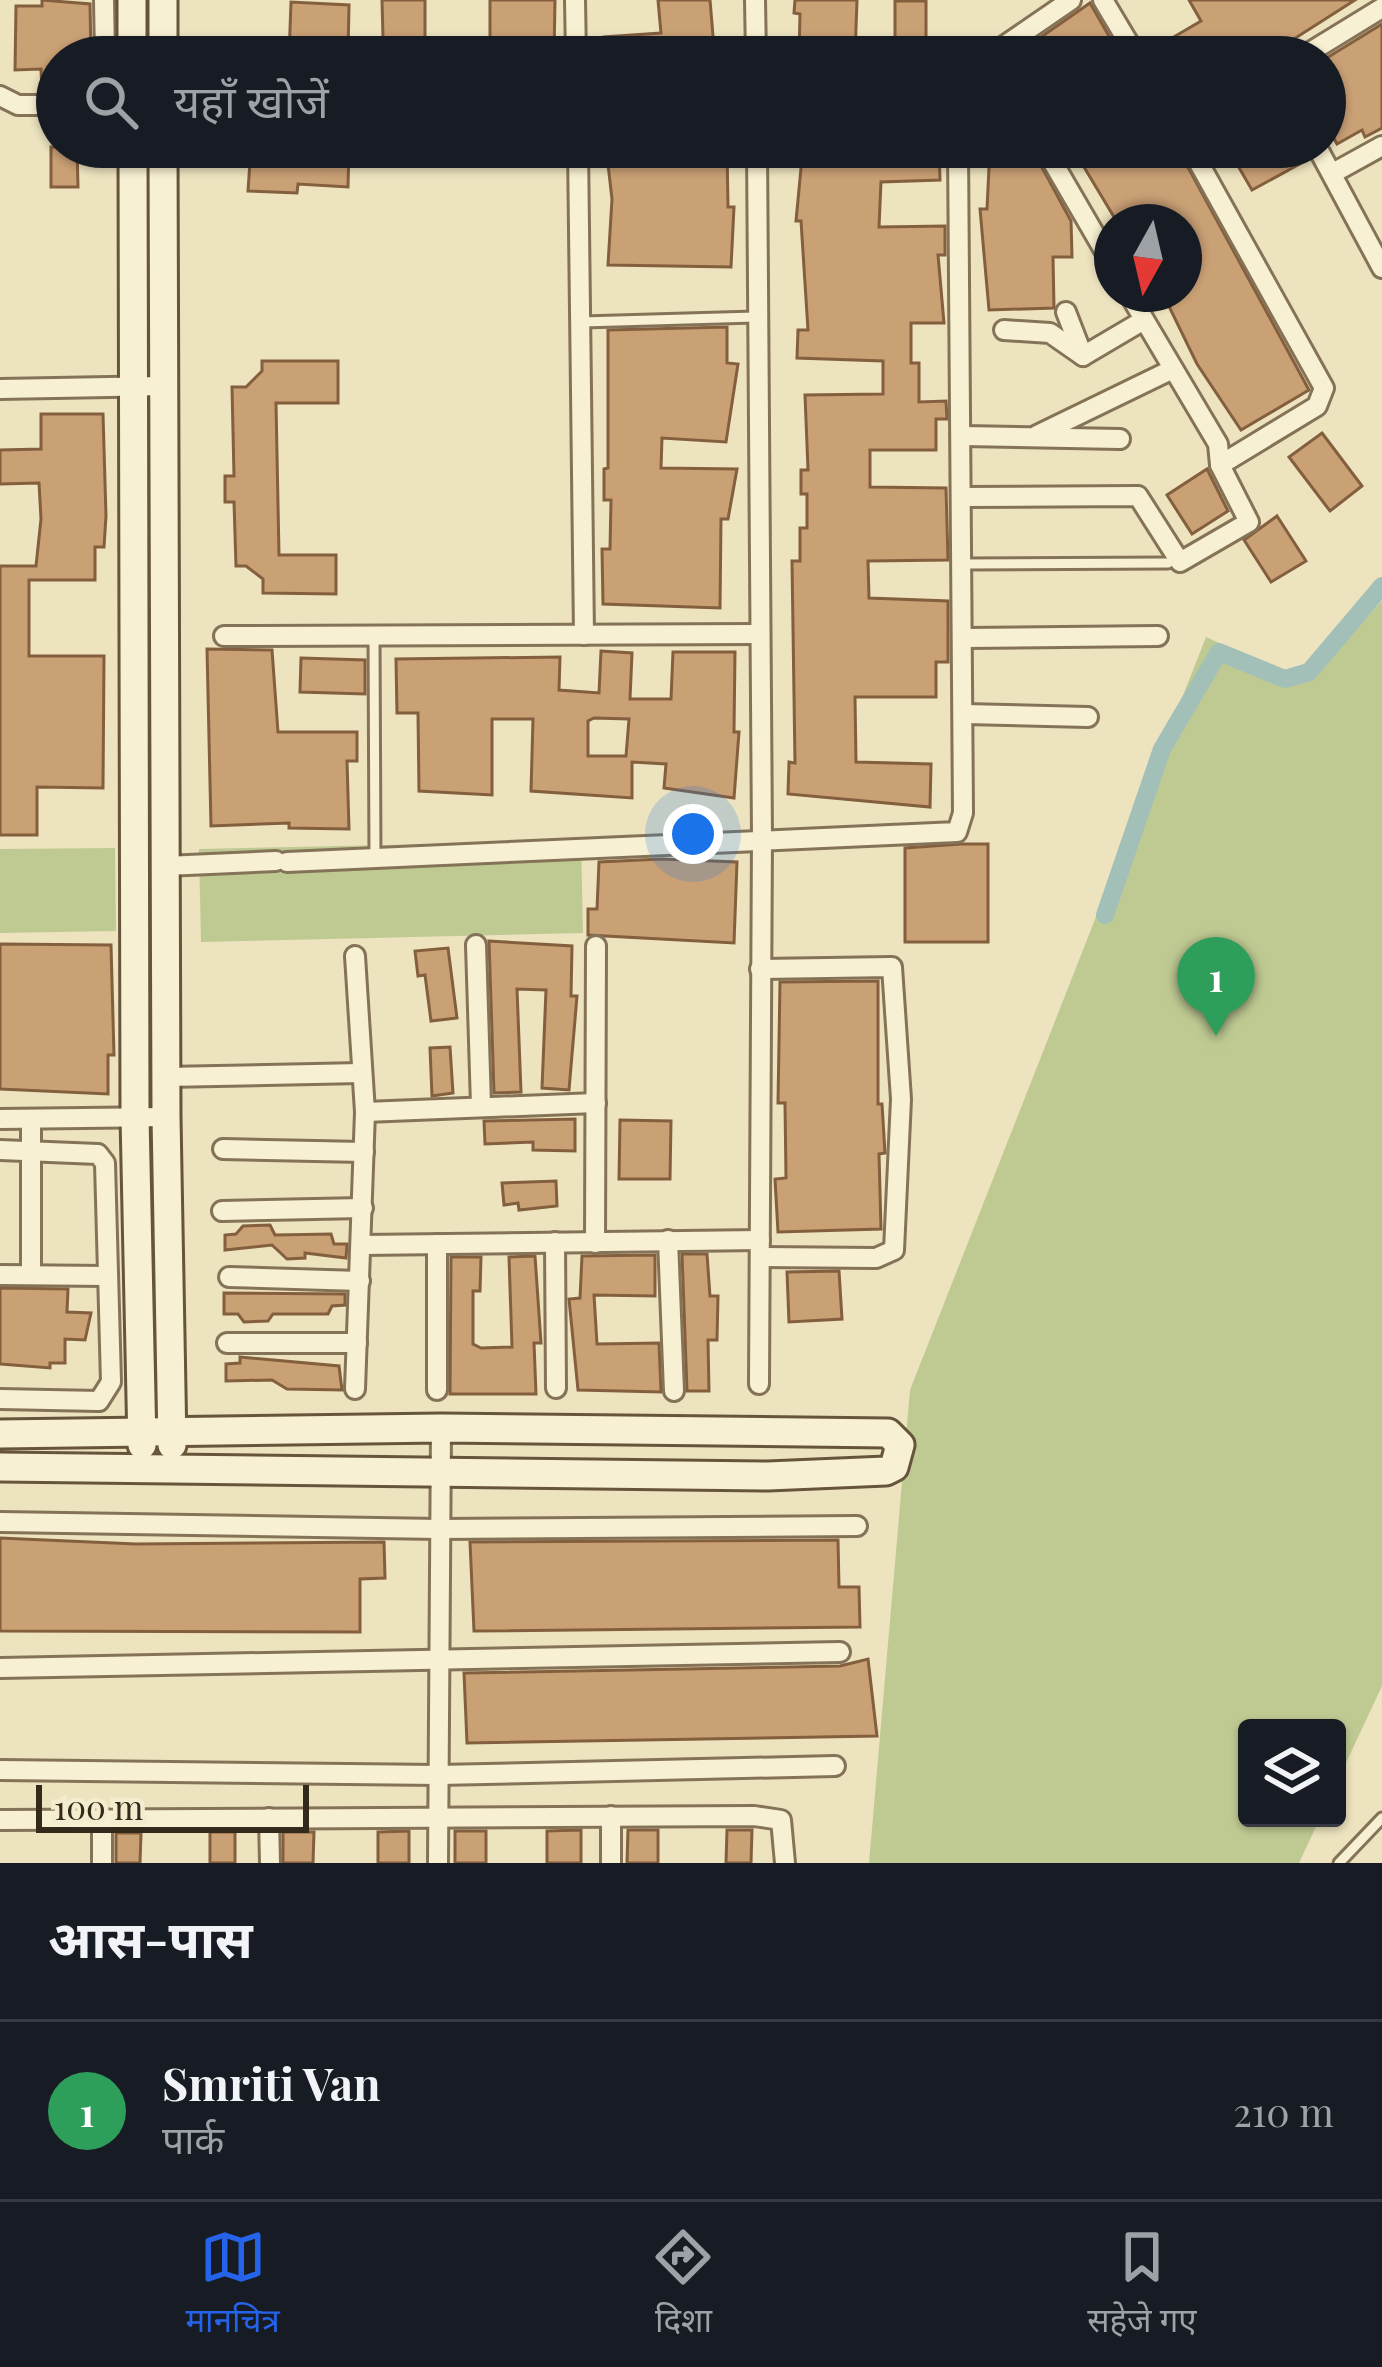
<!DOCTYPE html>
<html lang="hi">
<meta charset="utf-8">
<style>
:root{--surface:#171b24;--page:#242831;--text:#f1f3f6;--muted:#9ea1a6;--line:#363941;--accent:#2563eb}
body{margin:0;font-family:"Playfair Display","Noto Sans Devanagari",serif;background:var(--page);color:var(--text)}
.controls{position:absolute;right:36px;bottom:36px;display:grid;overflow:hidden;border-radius:12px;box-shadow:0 3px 9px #0004}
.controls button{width:108px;height:108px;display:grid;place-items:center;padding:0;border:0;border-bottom:3px solid var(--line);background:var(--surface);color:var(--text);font:60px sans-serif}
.compass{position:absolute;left:1094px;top:204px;width:108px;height:108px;border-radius:50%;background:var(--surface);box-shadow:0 3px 9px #0004;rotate:188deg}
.scale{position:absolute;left:36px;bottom:30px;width:273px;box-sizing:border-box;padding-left:12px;border:6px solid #342a1c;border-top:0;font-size:33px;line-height:42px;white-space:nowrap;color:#342a1c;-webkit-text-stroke:9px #f4ecce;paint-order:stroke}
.you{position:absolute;left:693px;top:834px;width:42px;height:42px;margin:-30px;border:9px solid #fff;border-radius:50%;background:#1a73e8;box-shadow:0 0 0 18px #1a73e833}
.badge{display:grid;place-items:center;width:78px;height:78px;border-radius:50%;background:var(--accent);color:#fff;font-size:39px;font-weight:700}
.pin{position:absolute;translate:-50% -99px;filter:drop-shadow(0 3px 6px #0008)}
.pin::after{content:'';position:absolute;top:63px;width:42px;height:36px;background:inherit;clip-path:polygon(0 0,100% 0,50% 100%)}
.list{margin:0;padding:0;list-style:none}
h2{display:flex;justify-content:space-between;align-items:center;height:156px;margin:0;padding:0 48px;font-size:51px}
h2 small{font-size:39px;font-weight:400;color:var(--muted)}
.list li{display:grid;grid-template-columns:78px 1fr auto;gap:36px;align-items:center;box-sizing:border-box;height:180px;padding:0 48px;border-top:3px solid var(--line)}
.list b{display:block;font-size:45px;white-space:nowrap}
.list p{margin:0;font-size:39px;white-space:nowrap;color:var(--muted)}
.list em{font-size:39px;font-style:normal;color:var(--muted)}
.icon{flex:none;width:66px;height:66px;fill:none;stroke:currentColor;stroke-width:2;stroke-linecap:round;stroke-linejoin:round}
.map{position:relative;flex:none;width:1382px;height:1863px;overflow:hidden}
.search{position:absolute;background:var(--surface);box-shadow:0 3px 9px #0004;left:36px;right:36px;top:36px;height:132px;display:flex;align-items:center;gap:30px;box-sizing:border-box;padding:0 42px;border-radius:66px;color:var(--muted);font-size:45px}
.sheet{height:336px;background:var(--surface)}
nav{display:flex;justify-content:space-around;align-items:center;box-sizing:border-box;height:168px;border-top:3px solid var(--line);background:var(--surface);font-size:33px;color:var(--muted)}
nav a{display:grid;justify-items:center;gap:6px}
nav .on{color:var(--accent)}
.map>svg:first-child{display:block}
</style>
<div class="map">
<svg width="1382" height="1863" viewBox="0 0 1382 1863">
<rect width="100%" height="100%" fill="#ede3bf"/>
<g fill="#bfca93">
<polygon points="1382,601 1382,1686 1337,1782 1337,1728 1247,1728 1247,1818 1320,1818 1299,1863 869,1863 910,1390 1206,637 1306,682"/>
<polygon points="581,841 583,933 201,942 199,849"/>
<polygon points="115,848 116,931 0,933 0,849"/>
</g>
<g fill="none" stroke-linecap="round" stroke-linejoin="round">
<polyline stroke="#a2bfb8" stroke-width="18" points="1105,915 1162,749 1219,652 1285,679 1309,672 1382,586"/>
</g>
<g fill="#caa075" stroke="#835f3e" stroke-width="3" fill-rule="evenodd">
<polygon points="42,0 90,4 91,57 57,57 57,91 42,91 41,69 15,70 16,6 42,6"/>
<polygon points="382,0 425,0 425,57 289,57 291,2 349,5 348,56 383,38"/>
<polygon points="490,0 555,0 554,57 490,57"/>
<polygon points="658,0 710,0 714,48 691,57 606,57 604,37 661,33"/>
<polygon points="795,0 857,0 855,57 799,57 800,14 794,13"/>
<polygon points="1189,0 1355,0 1283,46 1280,41 1251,57 1166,57 1160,45 1201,21"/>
<rect x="895" y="1" width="31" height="45"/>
<polygon points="1090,3 1121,57 1021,57 1018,53"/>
<polygon points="1382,24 1382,128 1365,137 1362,130 1337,144 1325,123 1325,59"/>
<polygon points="51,147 77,147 78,187 51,187"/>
<polygon points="251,147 349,147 348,187 298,184 297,193 248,191"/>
<polygon points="606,147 727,147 728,207 734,207 731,267 608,265 612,199"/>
<polygon points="803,147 939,147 940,180 881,182 879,227 945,226 945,255 938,255 944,323 911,323 911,363 919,363 919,402 946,401 947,419 936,419 936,450 870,450 870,487 946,488 948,560 868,561 869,598 948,601 948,662 936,662 936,697 855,697 856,762 931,764 930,807 788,794 789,762 795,763 792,561 800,561 800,528 807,528 807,494 801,494 801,470 808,470 805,395 883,394 883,361 797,358 798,330 808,330 801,221 796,221"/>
<polygon points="990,147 1031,147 1071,221 1072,257 1053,257 1054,308 989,310 980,209 987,209"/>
<polygon points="1072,147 1177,147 1309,390 1241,430 1197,364 1163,294 1184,294 1184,222 1117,222"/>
<polygon points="1227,147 1300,147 1307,160 1252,190"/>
<polygon points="727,327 727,363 738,364 726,442 662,438 661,468 737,469 728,519 721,519 720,608 603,604 602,549 610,549 611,500 604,500 604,469 608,468 608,330"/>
<polygon points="262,361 338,361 338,403 276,403 279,555 336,555 336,594 263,593 263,579 246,566 236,566 234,502 225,502 225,476 234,476 232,387 246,387 262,371"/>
<polygon points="41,414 103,414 106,516 104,547 95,547 95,580 29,580 29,656 104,656 103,788 37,787 37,835 0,835 0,566 36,566 41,519 39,483 0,484 0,450 41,449"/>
<polygon points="1322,433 1362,486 1330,511 1289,457"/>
<polygon points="1207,469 1228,511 1192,534 1167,495"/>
<polygon points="1277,516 1306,561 1271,582 1244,540"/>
<polygon points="207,649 272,650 278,732 357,732 357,761 347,761 349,829 289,828 289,823 211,826"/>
<path d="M 601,651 L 632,653 L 630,699 L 671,699 L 673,652 L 735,652 L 734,732 L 739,732 L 734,798 L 664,788 L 666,764 L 632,762 L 632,798 L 531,791 L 533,719 L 492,719 L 492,795 L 419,791 L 418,713 L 397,713 L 396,659 L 560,657 L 559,690 L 599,693 ZM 594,718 L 629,719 L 626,756 L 588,756 L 588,721 Z"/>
<polygon points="301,658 365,660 365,694 300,692"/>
<polygon points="961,844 988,844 988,942 905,942 905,848"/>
<polygon points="661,859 737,862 734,943 588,935 588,909 597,909 599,862"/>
<polygon points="489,941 572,946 571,996 577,996 569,1090 542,1088 546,990 517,989 521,1092 494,1093"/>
<polygon points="0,944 111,945 114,1055 108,1055 108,1094 0,1089"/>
<polygon points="448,948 457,1018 431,1021 425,975 418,976 415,951"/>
<polygon points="878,981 878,1104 882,1104 885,1153 879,1154 881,1229 778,1232 775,1179 786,1178 785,1103 778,1103 780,982"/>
<polygon points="450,1047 453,1093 432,1096 430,1048"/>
<polygon points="575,1119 575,1151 533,1150 533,1142 485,1144 484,1121"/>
<polygon points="620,1120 671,1121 670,1179 619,1179"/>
<polygon points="556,1181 557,1206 519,1210 518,1203 504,1205 502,1183"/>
<polygon points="270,1225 275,1235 331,1234 334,1244 347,1244 346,1258 305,1253 305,1258 287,1259 272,1245 225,1250 225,1235 236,1234 243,1226"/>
<polygon points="682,1254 707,1254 710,1296 718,1296 717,1340 708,1340 709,1391 687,1391"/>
<polygon points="655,1255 655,1296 594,1295 597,1344 659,1343 661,1392 578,1390 569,1299 580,1298 582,1256"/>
<polygon points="535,1256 541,1343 534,1343 536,1394 450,1394 451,1257 481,1257 480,1291 473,1291 473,1344 481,1348 512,1347 509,1257"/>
<polygon points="839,1271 842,1319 789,1322 787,1272"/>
<polygon points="0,1288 68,1289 67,1312 91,1313 85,1340 65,1339 65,1363 50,1363 50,1368 0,1364"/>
<polygon points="224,1293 345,1294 345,1305 332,1306 328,1314 273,1314 268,1321 244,1322 238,1314 224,1314"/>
<polygon points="240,1357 339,1366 342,1390 287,1389 272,1380 226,1381 226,1364 240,1363"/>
<polygon points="0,1538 136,1544 384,1542 385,1578 360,1579 360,1632 0,1631"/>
<polygon points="838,1540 839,1587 859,1587 860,1627 474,1631 470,1542"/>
<polygon points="868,1659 877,1736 467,1743 464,1673 840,1666"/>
<polygon points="581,1830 581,1863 547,1863 547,1831"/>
<polygon points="628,1830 658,1830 658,1863 627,1863"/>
<polygon points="727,1830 752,1830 751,1863 726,1863"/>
<polygon points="409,1831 409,1863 378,1863 378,1832"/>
<rect x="455" y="1831" width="31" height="32"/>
<rect x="210" y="1832" width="25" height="31"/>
<polygon points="283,1832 314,1832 313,1863 283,1863"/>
<polygon points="116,1833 141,1833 140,1863 116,1863"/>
</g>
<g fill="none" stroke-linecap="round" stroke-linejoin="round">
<defs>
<g id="lane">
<polyline points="582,322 755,317"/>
<polyline points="965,564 1168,563"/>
<polyline points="374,637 375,859"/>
<polyline points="1339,1863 1382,1818"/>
</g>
<g id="street">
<polyline points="104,0 105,57"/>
<polyline points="575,0 576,57"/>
<polyline points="755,0 756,57"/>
<polyline points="1103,0 1137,57"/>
<polyline points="988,57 1071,0"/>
<polyline points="1302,57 1382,8"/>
<polyline points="0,96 18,105 57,105"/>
<polyline points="578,147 584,635"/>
<polyline points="757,147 762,837 759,1384"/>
<polyline points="1044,147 1112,264"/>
<polyline points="1190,147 1324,388 1317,406 1220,465"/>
<polyline points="1317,147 1382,268"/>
<polyline points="1333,173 1382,146"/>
<polyline points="1066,312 1083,356"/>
<polyline points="1004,330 1050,333 1083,356 1144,320"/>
<polyline points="0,389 164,386"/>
<polyline points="1037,435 1173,369"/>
<polyline points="963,436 1120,439"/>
<polyline points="964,497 1138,496 1180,562 1249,522 1220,465 1218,444 1129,294"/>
<polyline points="224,636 757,634"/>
<polyline points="966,638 1158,636"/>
<polyline points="965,714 1088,717"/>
<polyline points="287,862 957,832 963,813 958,147"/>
<polyline points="165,866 276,861"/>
<polyline points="476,945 481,1105"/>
<polyline points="760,969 892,967 901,1099 894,1250 876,1258 762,1257"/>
<polyline points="165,1077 361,1073"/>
<polyline points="365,1112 596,1103"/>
<polyline points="0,1119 166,1117"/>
<polyline points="223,1149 364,1152"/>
<polyline points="0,1150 98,1154 105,1163 111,1382 99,1401 0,1399"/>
<polyline points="222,1211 363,1208"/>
<polyline points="668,1240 674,1391"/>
<polyline points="555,1242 556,1388"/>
<polyline points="595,1243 596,946"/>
<polyline points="362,1245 760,1240"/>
<polyline points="0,1275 108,1276"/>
<polyline points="31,1275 31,1119"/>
<polyline points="229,1277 360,1281"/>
<polyline points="227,1343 357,1343"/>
<polyline points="355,1389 365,1112 355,956"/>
<polyline points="437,1390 437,1244"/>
<polyline points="0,1522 439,1529 857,1526"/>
<polyline points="0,1668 840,1652"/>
<polyline points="0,1770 439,1775 835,1766"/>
<polyline points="269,1818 270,1863"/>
<polyline points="0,1820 754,1816 781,1820 785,1863"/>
<polyline points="102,1863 102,1819"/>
<polyline points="438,1863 441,1428"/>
<polyline points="611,1863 611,1816"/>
</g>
<g id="secondary">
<polyline points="132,0 132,57"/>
<polyline points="163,0 163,57"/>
<polyline points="133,147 135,1117 142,1445"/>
<polyline points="163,147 166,1117 172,1445"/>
<polyline points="0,1434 441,1428 888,1433 900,1445 894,1467 886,1471 768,1476 0,1467"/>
</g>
</defs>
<use href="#lane" stroke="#857358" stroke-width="15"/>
<use href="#street" stroke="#857358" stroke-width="24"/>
<use href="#secondary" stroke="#66543b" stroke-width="33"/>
<use href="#lane" stroke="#f8f0d2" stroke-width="9"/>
<use href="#street" stroke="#f8f0d2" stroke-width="18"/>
<use href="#secondary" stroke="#f8f0d2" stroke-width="27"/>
</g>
</svg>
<div class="controls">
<button><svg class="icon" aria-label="layers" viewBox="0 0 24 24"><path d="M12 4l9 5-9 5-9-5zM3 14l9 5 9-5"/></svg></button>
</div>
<svg class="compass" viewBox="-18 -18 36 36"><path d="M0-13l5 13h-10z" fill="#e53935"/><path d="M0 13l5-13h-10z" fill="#9ea1a6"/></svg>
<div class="scale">100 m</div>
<div class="you"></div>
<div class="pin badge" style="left:1216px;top:1036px;background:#2e9e5b">1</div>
<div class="search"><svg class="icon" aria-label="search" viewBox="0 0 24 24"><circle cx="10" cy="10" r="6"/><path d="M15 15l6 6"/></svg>यहाँ खोजें</div>
</div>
<section class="sheet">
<h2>आस-पास<small></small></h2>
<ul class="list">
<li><span class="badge" style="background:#2e9e5b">1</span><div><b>Smriti Van</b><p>पार्क</p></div><em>210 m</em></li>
</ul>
</section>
<nav>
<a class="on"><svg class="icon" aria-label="map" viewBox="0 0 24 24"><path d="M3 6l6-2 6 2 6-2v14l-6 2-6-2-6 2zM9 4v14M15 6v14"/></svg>मानचित्र</a>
<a><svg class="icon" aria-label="directions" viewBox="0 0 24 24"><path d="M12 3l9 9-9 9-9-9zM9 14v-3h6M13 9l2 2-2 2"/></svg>दिशा</a>
<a><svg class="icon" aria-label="saved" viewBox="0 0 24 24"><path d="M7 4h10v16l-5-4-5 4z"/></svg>सहेजे गए</a>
</nav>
